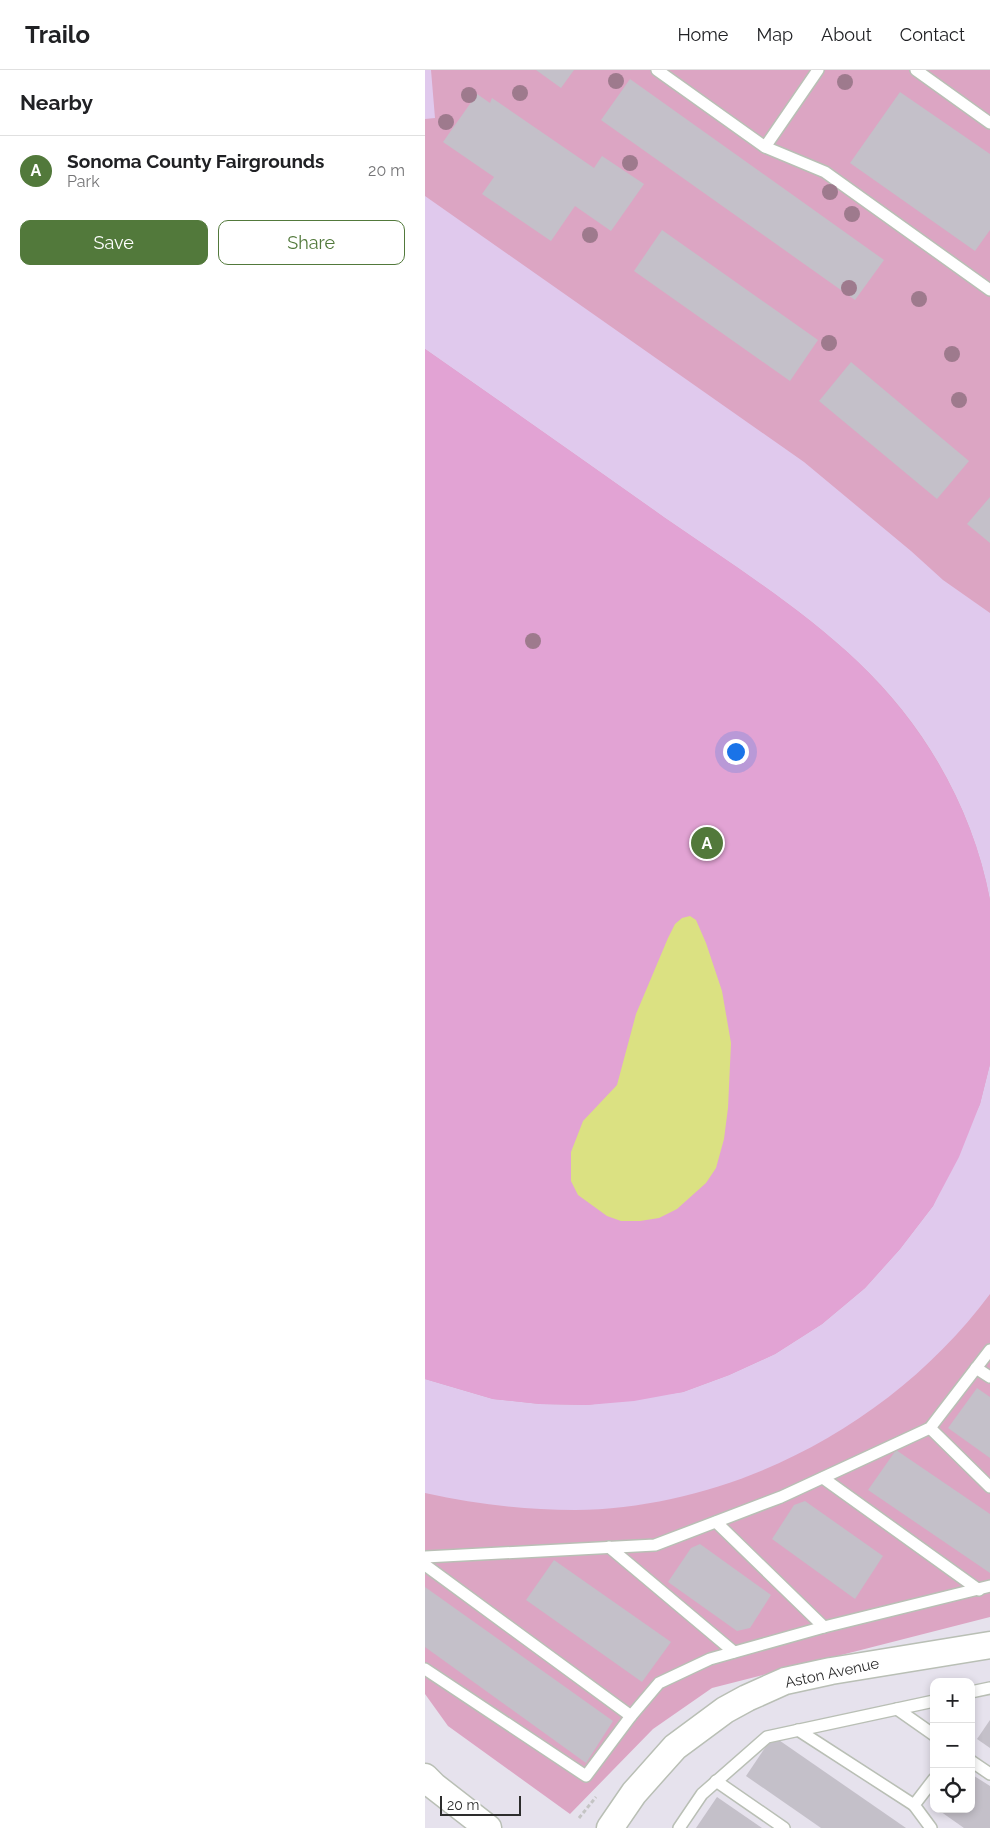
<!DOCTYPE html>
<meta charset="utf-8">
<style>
:root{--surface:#fff;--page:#f2f2f2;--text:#202124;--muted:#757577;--line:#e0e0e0;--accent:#52793b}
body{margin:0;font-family:Raleway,sans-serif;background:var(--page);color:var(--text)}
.controls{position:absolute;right:15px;bottom:15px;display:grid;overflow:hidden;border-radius:10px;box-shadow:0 2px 8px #0003}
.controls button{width:45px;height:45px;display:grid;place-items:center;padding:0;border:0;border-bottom:1px solid var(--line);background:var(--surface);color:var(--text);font:25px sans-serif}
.scale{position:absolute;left:15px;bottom:12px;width:81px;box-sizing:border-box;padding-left:5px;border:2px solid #2d2d2d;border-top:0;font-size:14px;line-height:18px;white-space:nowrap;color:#2d2d2d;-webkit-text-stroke:4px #fff;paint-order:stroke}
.you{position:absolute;left:310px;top:681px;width:18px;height:18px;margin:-12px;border:4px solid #fff;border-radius:50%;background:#1a73e8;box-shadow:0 0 0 8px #1a73e833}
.badge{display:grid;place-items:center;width:32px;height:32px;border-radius:50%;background:var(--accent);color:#fff;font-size:16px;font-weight:700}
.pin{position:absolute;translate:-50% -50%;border:2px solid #fff;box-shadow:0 1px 5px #0006}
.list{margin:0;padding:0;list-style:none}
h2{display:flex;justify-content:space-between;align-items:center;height:65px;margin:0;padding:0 20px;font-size:21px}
h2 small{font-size:16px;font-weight:400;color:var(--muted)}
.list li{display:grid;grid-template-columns:32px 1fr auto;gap:15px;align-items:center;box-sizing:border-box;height:70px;padding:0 20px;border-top:1px solid var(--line)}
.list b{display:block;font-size:19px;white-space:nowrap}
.list p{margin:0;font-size:16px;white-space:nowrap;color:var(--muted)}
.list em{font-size:16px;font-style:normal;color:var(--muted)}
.actions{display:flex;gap:10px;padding:15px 20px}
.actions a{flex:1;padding:11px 0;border:1px solid var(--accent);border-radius:10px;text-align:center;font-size:18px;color:var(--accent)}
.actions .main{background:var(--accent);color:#fff}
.icon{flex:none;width:28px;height:28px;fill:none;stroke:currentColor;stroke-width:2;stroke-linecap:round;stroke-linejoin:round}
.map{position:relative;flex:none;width:565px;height:1758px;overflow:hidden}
header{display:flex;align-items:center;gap:30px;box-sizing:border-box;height:70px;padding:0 25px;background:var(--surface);border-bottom:1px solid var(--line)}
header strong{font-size:24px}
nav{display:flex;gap:28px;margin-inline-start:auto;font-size:18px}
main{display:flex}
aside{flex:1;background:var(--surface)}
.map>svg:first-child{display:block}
</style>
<header>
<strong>Trailo</strong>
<nav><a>Home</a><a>Map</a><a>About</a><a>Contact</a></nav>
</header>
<main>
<aside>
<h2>Nearby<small></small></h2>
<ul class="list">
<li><span class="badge">A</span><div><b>Sonoma County Fairgrounds</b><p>Park</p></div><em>20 m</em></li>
</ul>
<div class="actions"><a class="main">Save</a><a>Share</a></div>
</aside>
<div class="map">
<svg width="565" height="1758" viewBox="0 0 565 1758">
<rect width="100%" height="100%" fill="#e6e2ed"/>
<polygon fill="#dca5c3" points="0,0 565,0 565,1547 287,1618 228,1659 145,1744 23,1656 0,1624"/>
<g fill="#e0c9ed">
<polygon points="0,0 6,0 10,48 0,49"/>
<path d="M 0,126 L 379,392 L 486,481 L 518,510 L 565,543 L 565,830 C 548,739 500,655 433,592 C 375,537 305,493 240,448 C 160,391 80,335 0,279 Z"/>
<path d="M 565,994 L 565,1224 C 470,1352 311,1438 150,1440 C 97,1440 51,1434 0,1423 L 0,1309 L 68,1329 L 115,1334 L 162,1335 L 258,1322 L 304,1305 L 350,1284 L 397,1254 L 440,1218 L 475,1179 L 508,1136 L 555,1034 Z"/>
</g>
<path fill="#e2a3d4" d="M 0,279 C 80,335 160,391 240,448 C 305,493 375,537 433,592 C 500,656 548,739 565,830 L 565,994 L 555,1034 L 534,1087 L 508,1136 L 475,1179 L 440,1218 L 397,1254 L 350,1284 L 304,1305 L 258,1322 L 209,1331 L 162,1335 L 115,1334 L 68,1329 L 0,1309 Z"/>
<polygon fill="#dbe182" points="265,846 271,850 281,873 297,921 306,973 303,1038 299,1069 291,1098 281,1113 252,1139 234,1148 215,1151 196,1151 182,1146 153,1125 146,1111 146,1082 158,1051 192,1015 211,944 243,868 250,854 257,848"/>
<g fill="#c4c0c9">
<polygon points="111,0 149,0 136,18"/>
<polygon points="205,9 459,190 430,230 176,50"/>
<polygon points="475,22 565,84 565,160 550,181 425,93"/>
<polygon points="52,24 65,33 67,28 169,98 177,86 219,114 186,161 150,136 126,171 57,124 69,107 18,72"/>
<polygon points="237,160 393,270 365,311 209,201"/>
<polygon points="426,292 544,391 512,429 394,331"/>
<polygon points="565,427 565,473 542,454"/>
<polygon points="552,1318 565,1327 565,1388 523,1358"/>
<polygon points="471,1380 565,1444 565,1503 443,1420"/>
<polygon points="380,1431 458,1486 430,1529 347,1469 369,1435"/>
<polygon points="275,1474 346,1525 325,1558 312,1561 243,1512 266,1478"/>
<polygon points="129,1490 246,1572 217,1612 101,1530"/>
<polygon points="0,1517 188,1651 161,1693 0,1577"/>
<polygon points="565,1650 565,1678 552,1669"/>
<polygon points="348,1666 481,1758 396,1758 321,1706"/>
<polygon points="546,1704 565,1716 565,1758 539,1758 512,1739 546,1739"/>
<polygon points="292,1727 337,1758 271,1758"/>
</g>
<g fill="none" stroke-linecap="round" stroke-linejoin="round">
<defs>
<g id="service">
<polyline points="232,0 340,77 393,0"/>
<polyline points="491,0 565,53"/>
<polyline points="340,77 400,102 565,220"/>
<polyline points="551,1298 565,1307"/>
<polyline points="505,1358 565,1417"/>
<polyline points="398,1408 554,1520"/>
<polyline points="291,1452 399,1557"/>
<polyline points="184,1477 309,1582"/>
<polyline points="0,1487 230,1475 356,1427 505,1358 565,1280"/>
<polyline points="0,1495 206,1646"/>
<polyline points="0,1599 161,1706 206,1646 234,1613 285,1589 399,1557 565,1516"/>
<polyline points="546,1622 565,1618"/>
<polyline points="472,1639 509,1665"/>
<polyline points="373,1660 489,1735"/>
<polyline points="546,1691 565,1704"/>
<polyline points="291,1711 359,1758"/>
<polyline points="254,1758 277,1724 342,1667 509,1631"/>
<polyline points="506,1758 489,1735 509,1709"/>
</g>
<g id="tertiary">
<polyline points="0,1707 9,1716 63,1758"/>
<polyline points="185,1758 209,1723 250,1677 300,1640 322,1628 360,1611 406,1601 565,1575"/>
</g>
</defs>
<use href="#service" stroke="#b9bfb5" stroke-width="14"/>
<use href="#tertiary" stroke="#b9bfb5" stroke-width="29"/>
<polyline stroke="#c4c4c4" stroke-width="3" stroke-dasharray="4 2.5" stroke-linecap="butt" points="154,1748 171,1727"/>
<use href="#service" stroke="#fff" stroke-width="11"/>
<use href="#tertiary" stroke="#fff" stroke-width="26"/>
</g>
<g fill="#9e7a8d">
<circle cx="191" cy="11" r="8"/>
<circle cx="420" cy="12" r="8"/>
<circle cx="95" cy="23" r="8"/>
<circle cx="44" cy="25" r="8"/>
<circle cx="21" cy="52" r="8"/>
<circle cx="205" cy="93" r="8"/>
<circle cx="405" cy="122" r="8"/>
<circle cx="427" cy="144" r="8"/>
<circle cx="165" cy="165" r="8"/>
<circle cx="424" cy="218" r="8"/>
<circle cx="494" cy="229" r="8"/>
<circle cx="404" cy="273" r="8"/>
<circle cx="527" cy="284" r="8"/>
<circle cx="534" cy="330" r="8"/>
<circle cx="108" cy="571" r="8"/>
</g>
<g text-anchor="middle" stroke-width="4" stroke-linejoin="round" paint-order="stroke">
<g font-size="15" fill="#2d2d2d" stroke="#fff">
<text transform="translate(407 1603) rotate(-12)" y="5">Aston Avenue</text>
</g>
</g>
</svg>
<div class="controls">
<button>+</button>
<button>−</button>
<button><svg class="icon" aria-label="locate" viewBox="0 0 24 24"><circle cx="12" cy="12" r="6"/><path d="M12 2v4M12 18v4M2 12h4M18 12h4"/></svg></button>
</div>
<div class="scale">20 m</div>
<div class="you"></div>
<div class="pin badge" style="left:282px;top:773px">A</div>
</div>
</main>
